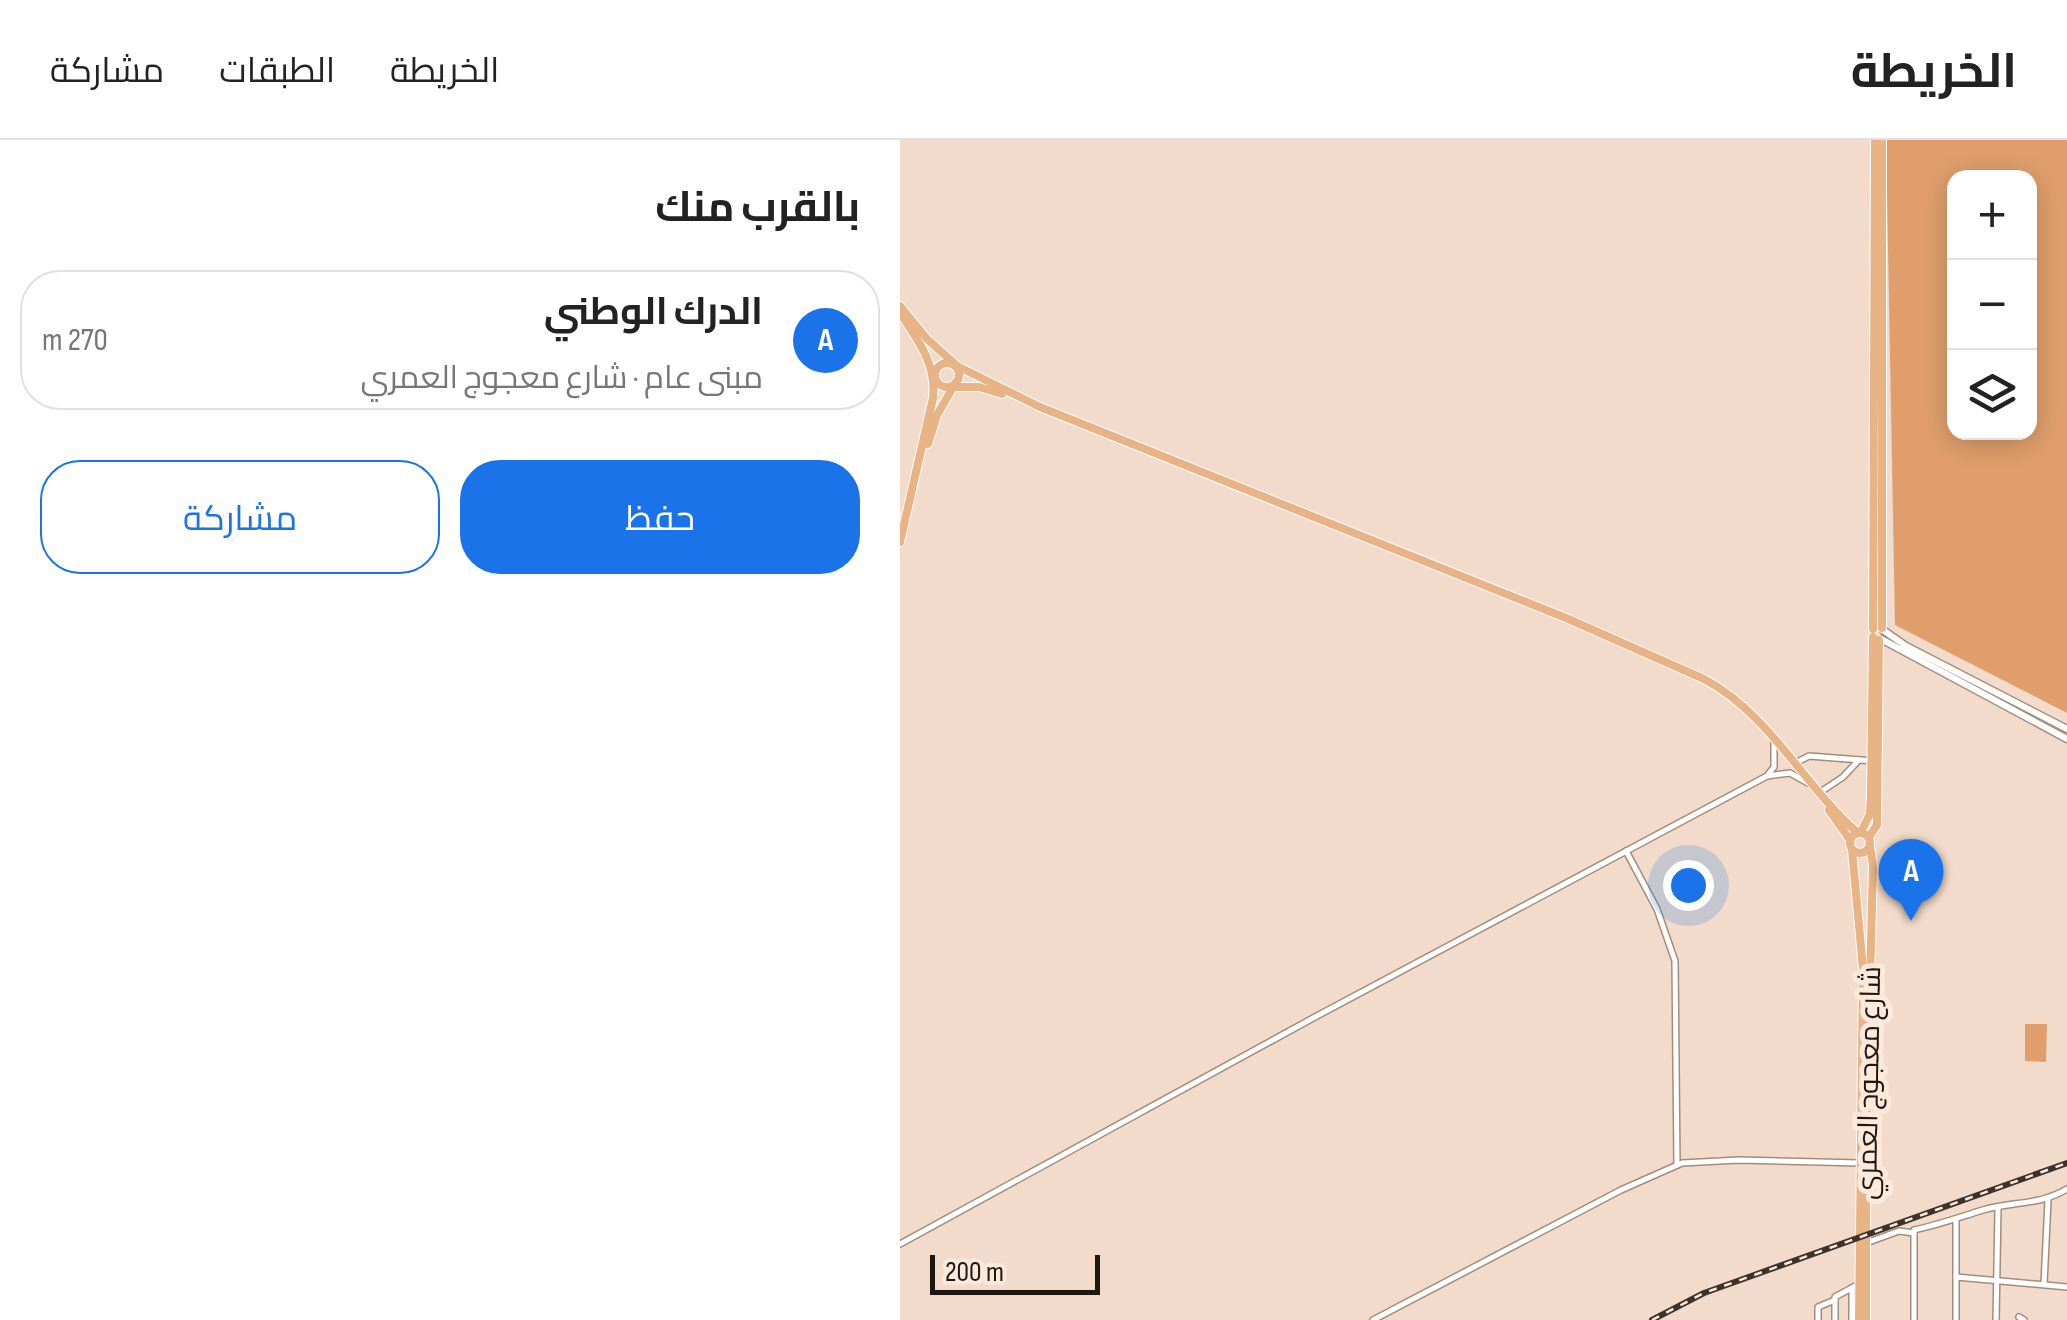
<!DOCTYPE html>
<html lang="ar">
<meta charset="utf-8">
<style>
:root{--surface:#fff;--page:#f6f6f6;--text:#222;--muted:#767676;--line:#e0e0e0;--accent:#1a73e8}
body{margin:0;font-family:"Sofia Sans Condensed",Cairo,sans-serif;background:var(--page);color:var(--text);direction:rtl}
.controls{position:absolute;right:30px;top:30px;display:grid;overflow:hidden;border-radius:20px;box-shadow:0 5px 25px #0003}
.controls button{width:90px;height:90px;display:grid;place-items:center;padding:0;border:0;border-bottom:2px solid var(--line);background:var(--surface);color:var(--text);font:50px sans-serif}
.scale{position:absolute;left:30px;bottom:25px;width:170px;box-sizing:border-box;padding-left:10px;border:5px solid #1f1711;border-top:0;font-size:28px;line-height:35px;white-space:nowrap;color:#1f1711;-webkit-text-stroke:8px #fce9dc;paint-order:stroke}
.you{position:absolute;left:788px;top:745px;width:35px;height:35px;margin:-25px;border:8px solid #fff;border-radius:50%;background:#1a73e8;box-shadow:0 0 0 15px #1a73e833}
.badge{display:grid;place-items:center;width:65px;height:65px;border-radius:50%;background:var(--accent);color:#fff;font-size:32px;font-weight:700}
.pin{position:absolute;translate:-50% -82px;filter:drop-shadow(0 2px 5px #0008)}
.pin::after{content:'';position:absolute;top:52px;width:35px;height:30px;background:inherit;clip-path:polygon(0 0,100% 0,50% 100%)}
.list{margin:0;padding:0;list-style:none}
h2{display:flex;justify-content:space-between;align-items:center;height:130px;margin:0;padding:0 40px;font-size:42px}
h2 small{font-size:32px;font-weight:400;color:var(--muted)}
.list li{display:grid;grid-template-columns:65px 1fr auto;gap:30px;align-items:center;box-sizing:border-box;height:140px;margin:0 20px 20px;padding:0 20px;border:2px solid var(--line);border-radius:40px}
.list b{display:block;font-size:38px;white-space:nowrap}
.list p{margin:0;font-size:32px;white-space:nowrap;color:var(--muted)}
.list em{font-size:32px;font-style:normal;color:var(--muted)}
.actions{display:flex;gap:20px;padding:30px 40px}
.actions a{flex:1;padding:22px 0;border:2px solid var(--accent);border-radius:40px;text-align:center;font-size:35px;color:var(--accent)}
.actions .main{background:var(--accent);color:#fff}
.icon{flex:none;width:55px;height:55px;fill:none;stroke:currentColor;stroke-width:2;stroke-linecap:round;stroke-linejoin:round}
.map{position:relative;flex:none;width:1167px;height:1180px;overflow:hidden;direction:ltr}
header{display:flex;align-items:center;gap:60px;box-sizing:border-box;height:140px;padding:0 50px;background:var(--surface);border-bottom:2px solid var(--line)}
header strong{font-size:48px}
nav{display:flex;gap:55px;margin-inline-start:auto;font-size:35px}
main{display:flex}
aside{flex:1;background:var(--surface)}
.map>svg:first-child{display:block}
</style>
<header>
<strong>الخريطة</strong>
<nav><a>الخريطة</a><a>الطبقات</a><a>مشاركة</a></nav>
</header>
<main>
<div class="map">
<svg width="1167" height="1180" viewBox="0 0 1167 1180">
<rect width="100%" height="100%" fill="#f2dbca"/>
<g fill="#df9e6c" fill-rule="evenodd">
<path d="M 986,0 L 1167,0 L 1167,573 L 995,485 ZM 1054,38 L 1130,38 L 1130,292 L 1054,292 Z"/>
<polygon points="1125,884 1147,884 1146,922 1125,921"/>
</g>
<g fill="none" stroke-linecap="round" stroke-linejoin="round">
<defs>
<g id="minor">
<polyline points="874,599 874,627 867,636 890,633 908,643"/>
<polyline points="895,623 909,616 974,621"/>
<polyline points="919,653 943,637 959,620"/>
<polyline points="726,711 757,769 775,821 777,1025"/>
<polyline points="966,1103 999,1091 1014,1093"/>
<polyline points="0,1104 415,877 867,636"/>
<polyline points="1056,1137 1167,1147"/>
<polyline points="1144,1144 1148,1060"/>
<polyline points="1119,1177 1124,1180"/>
<polyline points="473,1180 721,1050 782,1023 839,1020 960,1023"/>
<polyline points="918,1180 918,1167 935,1160"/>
<polyline points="935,1180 935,1157 959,1144"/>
<polyline points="952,1180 952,1148"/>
<path d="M 1014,1180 L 1014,1090 C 1038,1085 1060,1077 1083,1070 C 1113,1061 1138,1066 1167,1049"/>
<polyline points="1056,1180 1056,1081"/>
<polyline points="1096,1180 1098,1068"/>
</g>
<g id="tertiary">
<polyline points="983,490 1006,506 1167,589"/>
<polyline points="981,499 1167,599"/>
</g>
<g id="primary">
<polyline points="0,166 27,199 55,224"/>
<path d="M 0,173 C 18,200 37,225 33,258 L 0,402"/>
<circle cx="47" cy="235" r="12"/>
<path d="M 51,223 L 140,267 L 666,478 L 804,539 C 870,574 903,645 958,693"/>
<polyline points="46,247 79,247 102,254"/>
<polyline points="28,304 37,275 56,242"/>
<polyline points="982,488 982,0"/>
<polyline points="973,489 975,0"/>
<polyline points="929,670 950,700"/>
<polyline points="961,692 970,674 971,655 973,497"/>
<circle cx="960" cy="703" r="10"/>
<polyline points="969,697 977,685 979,500"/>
<polyline points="952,710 963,829 959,1180"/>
<polyline points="966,1180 966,999 973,726 970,707"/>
</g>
</defs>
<use href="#minor" stroke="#a28d7d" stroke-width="8"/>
<use href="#tertiary" stroke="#a28d7d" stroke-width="9"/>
<use href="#primary" stroke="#fff" stroke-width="10"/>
<use href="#minor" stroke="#fff" stroke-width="5"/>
<use href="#tertiary" stroke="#fff" stroke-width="6"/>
<use href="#primary" stroke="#e8b385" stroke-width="8"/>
<defs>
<polyline id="rail" points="752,1180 804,1153 1167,1023"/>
</defs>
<use href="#rail" stroke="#3c322b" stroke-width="6"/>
<use href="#rail" stroke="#fce9dc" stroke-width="2.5" stroke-dasharray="8" stroke-linecap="butt"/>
</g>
<g text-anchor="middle" stroke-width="10" stroke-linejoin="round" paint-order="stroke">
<g font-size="28" fill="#1f1711" stroke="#fce9dc">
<text transform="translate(968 943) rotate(-89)" y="10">شارع معجوج العمري</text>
</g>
</g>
</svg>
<div class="controls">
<button>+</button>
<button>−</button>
<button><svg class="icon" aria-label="layers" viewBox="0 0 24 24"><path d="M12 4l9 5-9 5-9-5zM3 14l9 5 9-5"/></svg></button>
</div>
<div class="scale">200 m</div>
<div class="you"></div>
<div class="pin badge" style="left:1011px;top:781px">A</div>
</div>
<aside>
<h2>بالقرب منك<small></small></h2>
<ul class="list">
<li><span class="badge">A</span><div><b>الدرك الوطني</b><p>مبنى عام · شارع معجوج العمري</p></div><em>270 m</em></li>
</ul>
<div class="actions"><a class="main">حفظ</a><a>مشاركة</a></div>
</aside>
</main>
